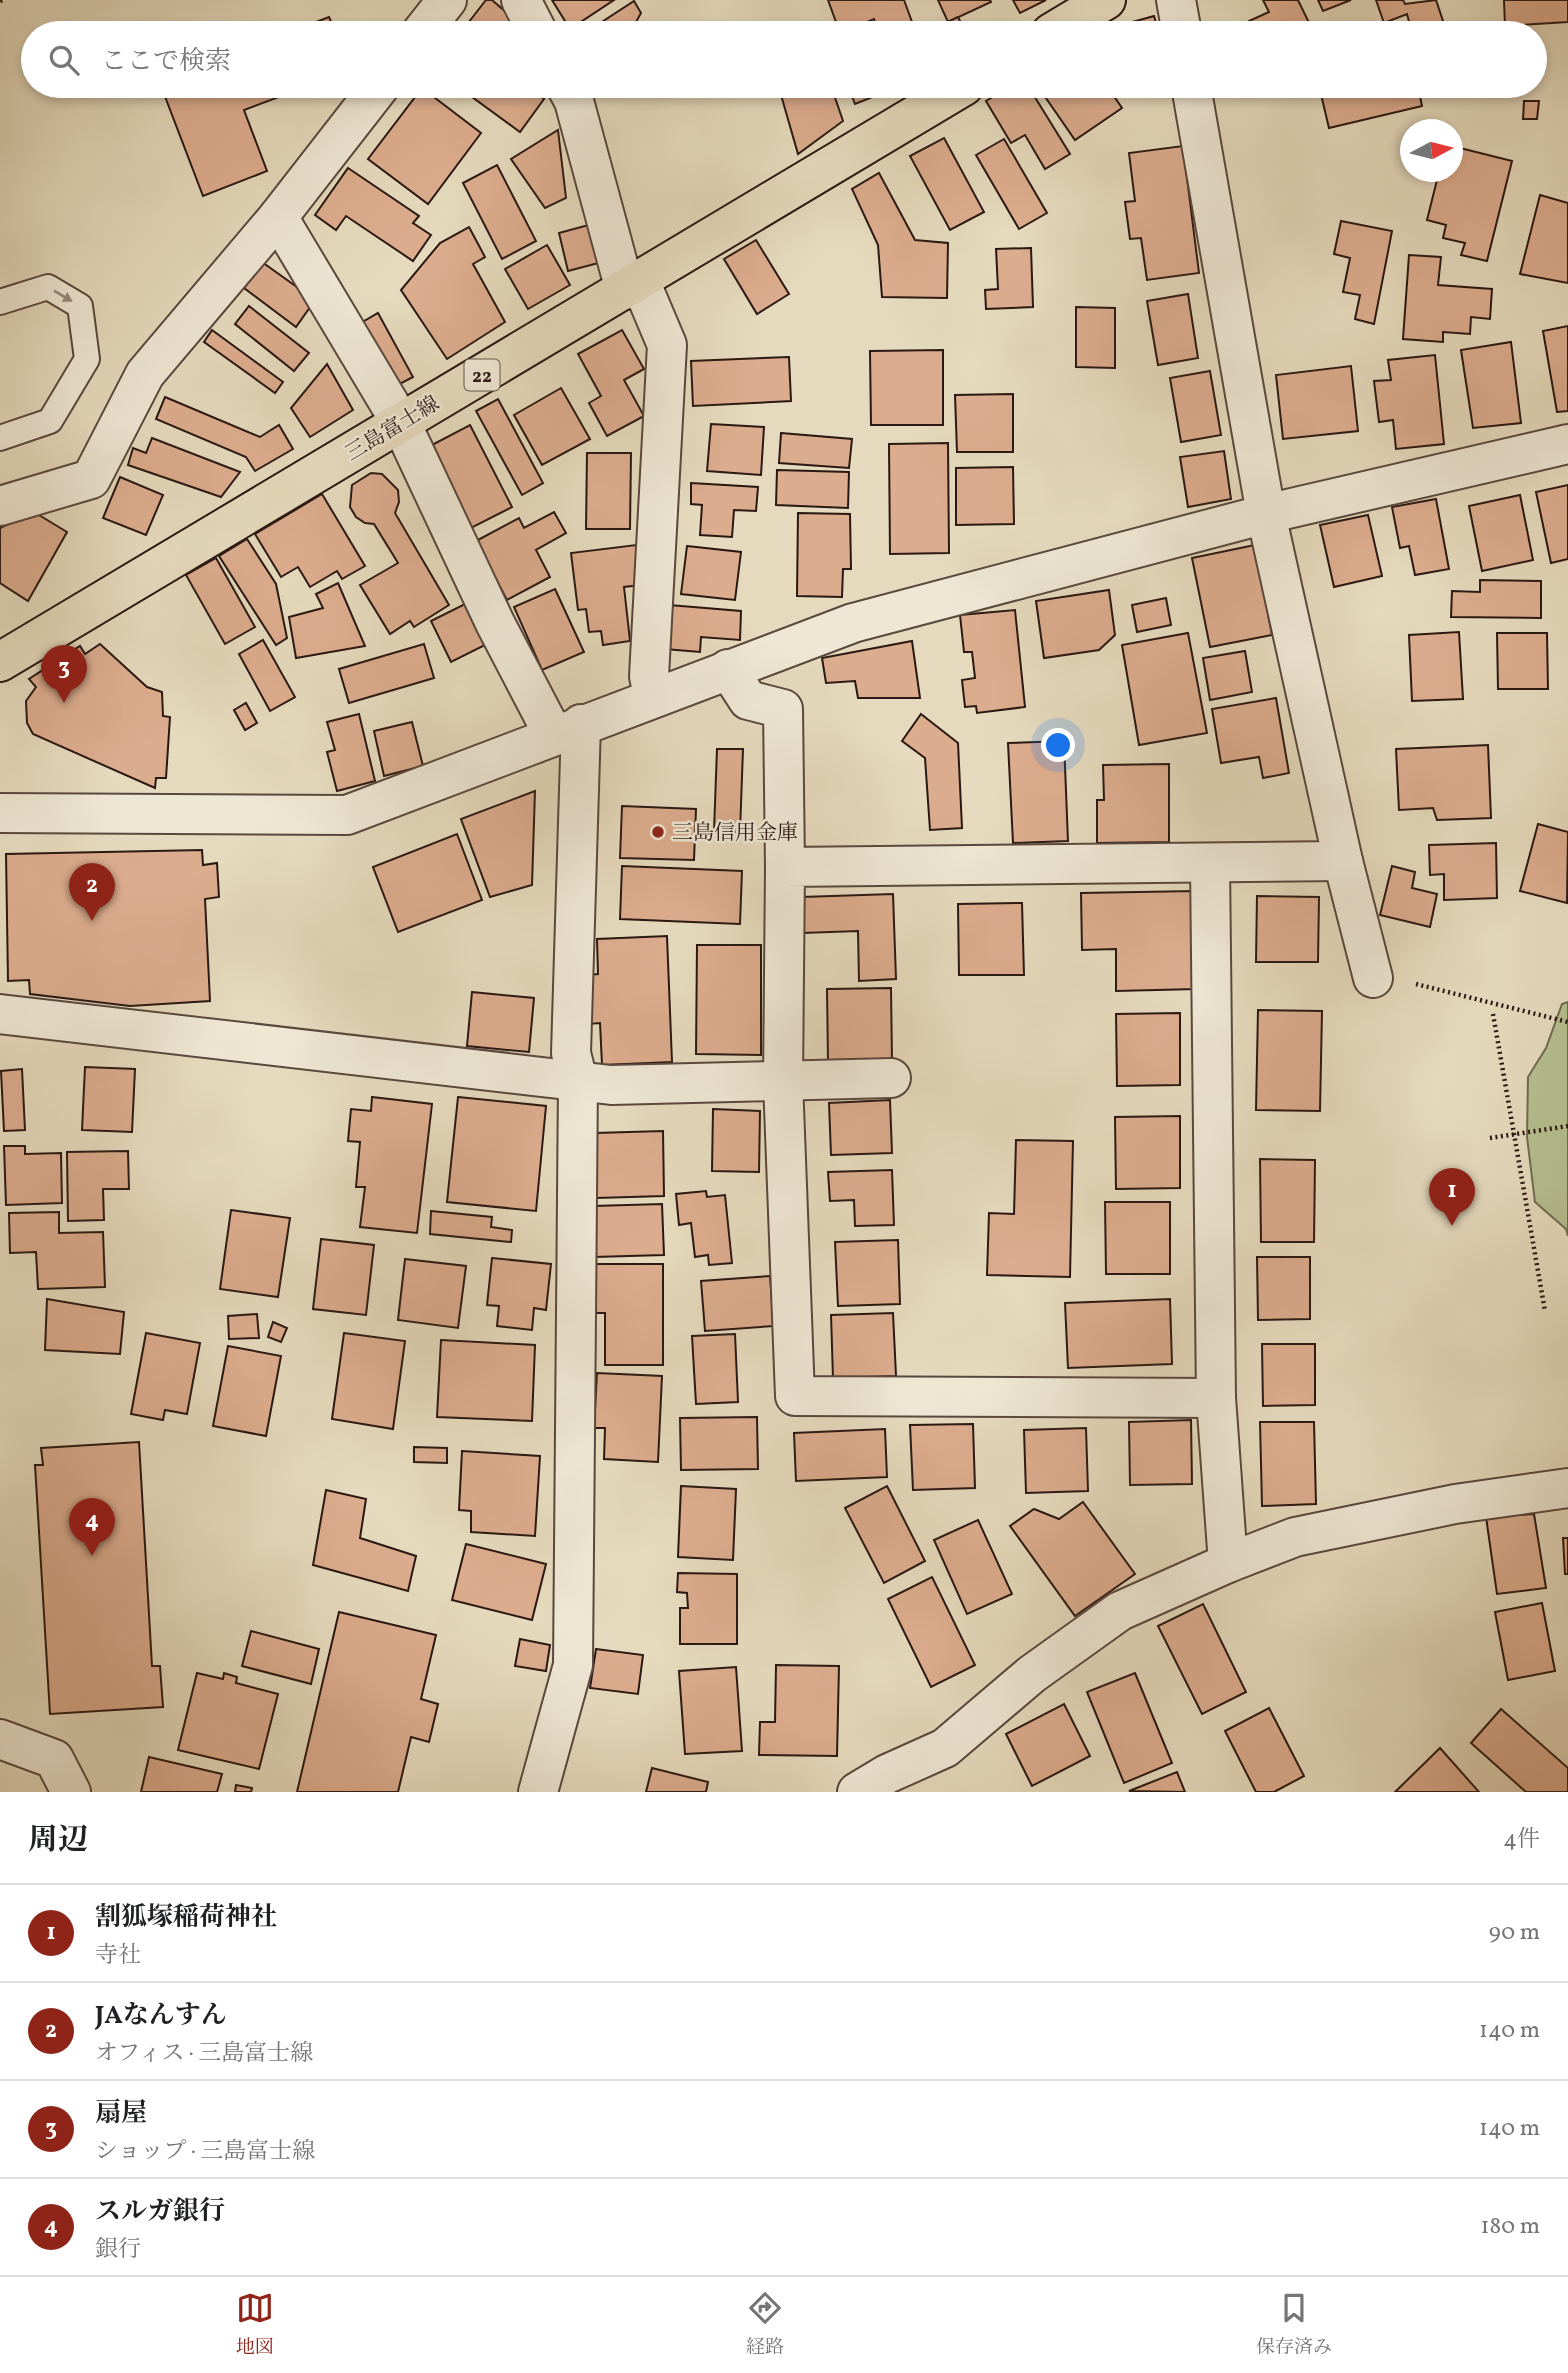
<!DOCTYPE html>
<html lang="ja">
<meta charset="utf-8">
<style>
:root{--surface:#fff;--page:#f6f6f6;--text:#202124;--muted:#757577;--line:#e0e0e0;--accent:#8f2418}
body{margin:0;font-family:Vollkorn,"Noto Serif JP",serif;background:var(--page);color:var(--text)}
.compass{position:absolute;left:1400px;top:119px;width:63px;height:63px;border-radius:50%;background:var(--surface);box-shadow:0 4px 10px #0003;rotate:83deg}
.you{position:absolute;left:1059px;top:746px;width:24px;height:24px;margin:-18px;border:5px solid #fff;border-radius:50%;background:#1a73e8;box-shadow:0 0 0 10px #1a73e833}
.badge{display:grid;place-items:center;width:46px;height:46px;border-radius:50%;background:var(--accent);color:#fff;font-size:23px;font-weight:700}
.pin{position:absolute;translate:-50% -58px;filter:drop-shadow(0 2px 4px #0008)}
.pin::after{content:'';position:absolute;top:37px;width:24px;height:21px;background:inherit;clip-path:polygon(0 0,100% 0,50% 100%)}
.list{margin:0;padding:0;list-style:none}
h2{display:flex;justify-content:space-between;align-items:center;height:91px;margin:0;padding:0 28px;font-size:30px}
h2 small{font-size:23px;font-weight:400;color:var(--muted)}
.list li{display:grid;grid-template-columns:46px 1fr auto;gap:21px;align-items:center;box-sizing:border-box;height:98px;padding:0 28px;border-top:2px solid var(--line)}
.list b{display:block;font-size:26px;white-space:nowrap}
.list p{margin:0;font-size:23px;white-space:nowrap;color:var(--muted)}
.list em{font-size:23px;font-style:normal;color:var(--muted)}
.icon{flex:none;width:38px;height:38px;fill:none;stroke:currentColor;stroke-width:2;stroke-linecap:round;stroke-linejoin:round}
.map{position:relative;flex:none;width:1568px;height:1792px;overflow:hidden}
.search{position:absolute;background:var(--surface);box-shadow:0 4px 10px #0003;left:21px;right:21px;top:21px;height:77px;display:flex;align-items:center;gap:18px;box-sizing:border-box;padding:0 24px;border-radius:38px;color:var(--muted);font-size:26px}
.sheet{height:483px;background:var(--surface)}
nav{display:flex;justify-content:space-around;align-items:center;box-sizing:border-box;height:98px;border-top:2px solid var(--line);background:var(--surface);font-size:19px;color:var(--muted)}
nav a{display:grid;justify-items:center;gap:4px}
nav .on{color:var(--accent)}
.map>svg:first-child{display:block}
</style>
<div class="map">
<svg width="1568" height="1792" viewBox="0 0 1568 1792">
<rect width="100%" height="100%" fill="#e5dabd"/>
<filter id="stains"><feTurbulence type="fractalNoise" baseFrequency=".00286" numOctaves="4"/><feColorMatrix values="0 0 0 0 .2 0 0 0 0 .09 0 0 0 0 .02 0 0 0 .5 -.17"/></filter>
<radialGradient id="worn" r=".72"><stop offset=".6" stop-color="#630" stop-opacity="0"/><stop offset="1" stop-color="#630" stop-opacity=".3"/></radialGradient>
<polygon fill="#b6bf90" stroke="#706c51" stroke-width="2" points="1568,1002 1568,1236 1566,1229 1535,1202 1527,1137 1528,1077 1546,1048 1562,1004"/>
<g fill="#dcac8e" stroke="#2a1812" stroke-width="2">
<polygon points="486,0 492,0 508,14 518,33 473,33 465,27"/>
<polygon points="552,0 614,0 570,29"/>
<polygon points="828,0 904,0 916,33 879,33 874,19 840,33"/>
<polygon points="938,0 990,0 991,2 948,22"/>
<polygon points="1013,0 1046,0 1020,13"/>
<polygon points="1263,0 1298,0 1312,29 1302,33 1254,33 1249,21 1269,12"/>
<polygon points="1318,0 1351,0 1323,11"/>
<polygon points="1376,0 1403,0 1405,4 1436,0 1445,27 1438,33 1412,33 1407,14 1384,23"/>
<polygon points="1504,0 1568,0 1568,22 1505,26"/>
<polygon points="634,1 641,13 630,33 585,33"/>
<polygon points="1154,16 1159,33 1108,33 1107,29"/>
<polygon points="329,17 336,33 287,33"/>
<polygon points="958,17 966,33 924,33"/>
<polygon points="161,86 308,86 244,110 267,171 203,196"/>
<polygon points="457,86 526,86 544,99 520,132"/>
<polygon points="787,86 831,86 843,121 798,154 779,88"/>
<polygon points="848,86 886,86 888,91 855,104"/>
<polygon points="1011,86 1028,86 1070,154 1045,169 1025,135 1011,143 986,101"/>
<polygon points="1042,86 1107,86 1122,108 1075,140 1039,88"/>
<polygon points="1319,86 1418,86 1422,106 1329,128"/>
<polygon points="422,88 481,133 428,204 368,159"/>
<polygon points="1524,101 1539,101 1537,119 1523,119"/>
<polygon points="558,130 566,198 545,208 511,159"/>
<polygon points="944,138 984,212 950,230 910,156"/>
<polygon points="1004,139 1047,213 1019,229 976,155"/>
<polygon points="1183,146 1199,273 1147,280 1141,238 1130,239 1125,202 1135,201 1129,153"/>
<polygon points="1452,146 1512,161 1487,261 1461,255 1465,243 1443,238 1446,225 1427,220 1439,172 1452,172"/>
<polygon points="497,165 536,241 502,259 463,183"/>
<polygon points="348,168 419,216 413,223 431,235 413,261 346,216 336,230 315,215"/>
<polygon points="879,173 915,240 948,243 947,298 882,297 878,245 852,189"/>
<polygon points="1540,195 1568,203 1568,283 1520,274"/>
<polygon points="1341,221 1392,231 1374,324 1355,319 1360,295 1343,292 1350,258 1334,254"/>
<polygon points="596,223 606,261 568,271 559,233"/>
<polygon points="469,227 485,257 473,264 505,322 447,359 401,290 440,243"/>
<polygon points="756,240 789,294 757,314 724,259"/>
<polygon points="547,245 570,285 528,309 505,269"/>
<polygon points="1031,248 1033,307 986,309 985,290 998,289 996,249"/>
<polygon points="1409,255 1441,257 1438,285 1492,289 1490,319 1471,317 1470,334 1443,332 1443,342 1403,339"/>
<polygon points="262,262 315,300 296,327 244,288"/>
<polygon points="1188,294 1198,358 1158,365 1147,301"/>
<polygon points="249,306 309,353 294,371 235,324"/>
<polygon points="1076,307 1115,308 1115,368 1076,367"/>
<polygon points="378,313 413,377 394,387 359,324"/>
<polygon points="1568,326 1568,411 1557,412 1543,331"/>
<polygon points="212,330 283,382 275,393 204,342"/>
<polygon points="622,330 644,369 624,380 644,416 607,436 589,403 601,396 578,354"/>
<polygon points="1511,342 1521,423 1473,428 1461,350"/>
<polygon points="943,350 943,425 871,425 870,351"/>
<polygon points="1435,355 1444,444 1396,449 1393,420 1379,422 1374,381 1391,380 1388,360"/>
<polygon points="789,357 791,401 693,406 691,361"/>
<polygon points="327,364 353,410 310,437 291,408"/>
<polygon points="1351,366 1358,431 1283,439 1276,375"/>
<polygon points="1210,371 1221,435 1181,442 1170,378"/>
<polygon points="561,388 590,439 542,465 514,415"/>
<polygon points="1013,394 1013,452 957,452 955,395"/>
<polygon points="165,397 260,437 279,425 293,449 255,471 246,457 156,419"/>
<polygon points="498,399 543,483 522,495 476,411"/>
<polygon points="711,424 764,427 761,475 707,471"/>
<polygon points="470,425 512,507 471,528 430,446"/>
<polygon points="781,433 852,439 849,468 779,463"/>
<polygon points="152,438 240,472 221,497 128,465 133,448 146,453"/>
<polygon points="948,443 949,553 890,554 889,444"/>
<polygon points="1224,451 1231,499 1188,507 1180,457"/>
<polygon points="587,453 631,453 630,529 586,529"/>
<polygon points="1013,467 1014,524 956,525 956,468"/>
<polygon points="777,470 849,472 848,508 776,505"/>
<polygon points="371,473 382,474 398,490 399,502 395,513 449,605 414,627 410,621 390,634 360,585 398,563 374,524 365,523 356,517 350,507 352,485"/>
<polygon points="120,477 163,495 146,535 103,518"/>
<polygon points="691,483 758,487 756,511 734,510 732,537 700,535 702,505 691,504"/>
<polygon points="1568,485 1568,559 1551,563 1536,492"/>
<polygon points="322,494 365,566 342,579 337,571 310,587 298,567 281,577 255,534"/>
<polygon points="1520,495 1533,560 1482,571 1469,506"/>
<polygon points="1436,499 1449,569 1415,575 1409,546 1400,548 1392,507"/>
<polygon points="34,512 67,532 28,601 0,583 0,528"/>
<polygon points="554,512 566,533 536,550 550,577 507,600 476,541 519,518 524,528"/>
<polygon points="798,513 850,514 851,569 843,569 842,597 797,596"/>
<polygon points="1368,515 1382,576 1334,587 1320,525"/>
<polygon points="247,539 276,584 287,638 276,645 219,556"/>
<polygon points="636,545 641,585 624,587 630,641 603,645 601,631 589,632 586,609 578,610 571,553"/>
<polygon points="1255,545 1272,635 1210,647 1192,558"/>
<polygon points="687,546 741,552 735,600 681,594"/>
<polygon points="216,558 255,627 225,644 186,575"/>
<polygon points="1480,580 1541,581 1541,618 1451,617 1452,591 1480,592"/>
<polygon points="338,583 365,646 296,658 289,617 323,608 316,594"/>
<polygon points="555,589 584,652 542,670 514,607"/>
<polygon points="1109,590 1115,635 1099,650 1044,658 1036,601"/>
<polygon points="1166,598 1171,625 1137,632 1132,605"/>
<polygon points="469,602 489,643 451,662 431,621"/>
<polygon points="669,605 741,611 740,640 701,637 700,652 665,649"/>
<polygon points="1015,610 1025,707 977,713 976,706 965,707 962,680 975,678 972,652 964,652 960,615"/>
<polygon points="1459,632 1463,699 1412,701 1409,635"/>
<polygon points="1188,633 1207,733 1139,745 1122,645"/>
<polygon points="1497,633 1547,633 1548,689 1498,689"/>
<polygon points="263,640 295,697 270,711 239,654"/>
<polygon points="912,641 920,698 858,698 855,681 826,683 822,658"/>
<polygon points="100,644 147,687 162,692 163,716 170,717 166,778 156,778 155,788 33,734 27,723 26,701 36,687 29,679 80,646 85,654"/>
<polygon points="424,644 434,678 349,703 339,669"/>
<polygon points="1245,651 1252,692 1210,700 1203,658"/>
<polygon points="1276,698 1289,773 1263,778 1259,757 1221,763 1212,709"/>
<polygon points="246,703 257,723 245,730 234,710"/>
<polygon points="359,714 375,781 337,791 327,752 335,750 327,722"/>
<polygon points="921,714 958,743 962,828 930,830 925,758 902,741"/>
<polygon points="412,722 423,766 384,776 374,731"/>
<polygon points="1064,741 1068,841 1013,843 1008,743"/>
<polygon points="1488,745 1491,818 1437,820 1433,808 1399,810 1396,749"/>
<polygon points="717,749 743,749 740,832 714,831"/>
<polygon points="1169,764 1169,842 1097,843 1097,800 1104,800 1103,765"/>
<polygon points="535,791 532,885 490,897 461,819"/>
<polygon points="622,806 696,809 694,860 620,858"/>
<polygon points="1538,824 1568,832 1567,903 1520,891"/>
<polygon points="457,834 482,900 398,932 373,867"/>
<polygon points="1496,843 1497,898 1444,900 1444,874 1430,875 1429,845"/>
<polygon points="202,850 203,865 217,863 219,897 205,899 210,1001 130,1006 30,994 29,980 8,981 6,854"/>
<polygon points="622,866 742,871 740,924 620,919"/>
<polygon points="1392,866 1415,872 1412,888 1437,894 1430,927 1380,915"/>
<polygon points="1196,891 1197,989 1116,991 1116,949 1082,950 1081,893"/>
<polygon points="893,894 896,979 859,981 858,931 803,933 802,897"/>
<polygon points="1257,896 1319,897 1318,962 1256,962"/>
<polygon points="1022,903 1024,975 959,975 958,904"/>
<polygon points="667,936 672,1062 602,1065 600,1023 589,1024 586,975 598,974 597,939"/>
<polygon points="697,945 761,945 761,1055 696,1054"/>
<polygon points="891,988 892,1060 828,1060 827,989"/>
<polygon points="472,992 534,998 529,1052 467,1046"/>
<polygon points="1258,1010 1322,1011 1320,1111 1256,1110"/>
<polygon points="1180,1013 1180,1085 1117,1086 1116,1014"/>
<polygon points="85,1067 135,1069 132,1132 82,1130"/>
<polygon points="22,1069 25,1130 4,1131 1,1071"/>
<polygon points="372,1097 432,1104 417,1233 360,1227 365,1187 356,1187 360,1142 348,1141 351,1109 371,1111"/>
<polygon points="458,1097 546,1106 536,1211 447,1202"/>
<polygon points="890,1100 892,1153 831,1155 829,1103"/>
<polygon points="713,1109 760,1111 759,1172 712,1171"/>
<polygon points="1180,1116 1180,1188 1116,1189 1115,1117"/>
<polygon points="663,1131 664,1196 596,1198 595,1133"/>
<polygon points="1016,1140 1073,1141 1070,1277 987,1275 989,1213 1014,1214"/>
<polygon points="4,1146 25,1146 25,1154 61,1153 62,1203 6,1205"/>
<polygon points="128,1151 129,1189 103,1189 104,1220 68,1221 67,1152"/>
<polygon points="1260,1159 1315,1160 1314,1242 1261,1242"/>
<polygon points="892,1170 894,1225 855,1226 854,1200 830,1201 828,1172"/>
<polygon points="706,1191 707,1197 725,1195 732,1263 709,1265 708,1255 695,1257 691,1223 679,1225 676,1194"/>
<polygon points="1105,1202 1170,1202 1170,1274 1106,1274"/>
<polygon points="662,1204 664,1255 594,1257 593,1206"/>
<polygon points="231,1210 290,1218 278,1297 220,1289"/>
<polygon points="431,1211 492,1217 491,1227 512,1230 511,1242 430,1234"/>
<polygon points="59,1212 59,1233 103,1232 105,1287 38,1289 36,1252 10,1253 9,1213"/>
<polygon points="321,1239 374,1245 366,1315 313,1309"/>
<polygon points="898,1240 900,1304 838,1306 835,1242"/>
<polygon points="1257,1257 1310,1257 1310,1319 1258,1320"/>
<polygon points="492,1258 551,1264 546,1310 534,1308 532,1330 497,1326 499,1306 487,1305"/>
<polygon points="405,1259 466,1266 458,1328 398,1320"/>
<polygon points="594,1264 663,1264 663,1365 605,1365 605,1313 594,1313"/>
<polygon points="770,1276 774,1326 705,1331 701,1281"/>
<polygon points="47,1299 124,1312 120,1354 45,1350"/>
<polygon points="1170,1299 1172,1364 1068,1368 1065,1303"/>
<polygon points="893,1313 896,1376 833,1378 831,1315"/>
<polygon points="257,1314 259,1338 229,1339 228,1316"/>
<polygon points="273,1322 287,1328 281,1342 268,1337"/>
<polygon points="146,1333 200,1343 187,1414 165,1410 163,1420 131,1414"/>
<polygon points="344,1333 405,1341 393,1429 332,1419"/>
<polygon points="735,1334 738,1402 696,1404 692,1336"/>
<polygon points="441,1340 535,1345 532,1421 437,1417"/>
<polygon points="1262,1344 1315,1344 1315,1405 1263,1406"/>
<polygon points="228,1346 281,1356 266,1436 213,1426"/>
<polygon points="597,1373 662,1376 658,1462 604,1459 605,1428 594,1428"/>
<polygon points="757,1417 758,1469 681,1470 680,1418"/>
<polygon points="1191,1420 1192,1484 1130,1485 1129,1422"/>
<polygon points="1260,1422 1314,1422 1316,1504 1262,1506"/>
<polygon points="973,1424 975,1488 913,1490 910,1425"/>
<polygon points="1086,1428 1088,1491 1026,1493 1024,1430"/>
<polygon points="885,1429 887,1477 796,1481 794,1433"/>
<polygon points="139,1442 152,1666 160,1666 163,1707 50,1714 35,1465 43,1465 41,1448"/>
<polygon points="414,1447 447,1448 447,1463 414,1462"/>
<polygon points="462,1451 540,1456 535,1536 471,1532 471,1511 459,1510"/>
<polygon points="681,1486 736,1489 733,1560 678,1557"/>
<polygon points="887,1486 925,1561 884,1583 845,1508"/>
<polygon points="326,1490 366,1499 360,1538 416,1556 408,1591 313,1565"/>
<polygon points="1083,1502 1135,1574 1075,1616 1010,1526 1034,1509 1059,1519"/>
<polygon points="1534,1514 1546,1588 1497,1594 1486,1517"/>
<polygon points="978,1520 1012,1594 967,1614 934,1540"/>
<polygon points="1563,1538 1568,1538 1568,1574 1565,1574"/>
<polygon points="466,1544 546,1564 532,1620 452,1600"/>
<polygon points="678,1573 737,1574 737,1644 680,1644 680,1608 688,1608 687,1593 677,1592"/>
<polygon points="932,1577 975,1665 931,1687 888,1599"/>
<polygon points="1542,1603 1555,1671 1508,1680 1495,1612"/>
<polygon points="1203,1604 1246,1692 1202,1714 1158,1626"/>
<polygon points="339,1612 436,1635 421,1699 438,1704 429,1742 411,1737 398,1792 297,1792"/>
<polygon points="251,1631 319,1649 311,1684 242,1666"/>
<polygon points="520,1639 550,1645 546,1671 515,1666"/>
<polygon points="596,1649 643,1655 638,1694 590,1688"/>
<polygon points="776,1665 839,1666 837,1756 759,1755 760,1722 775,1722"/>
<polygon points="736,1667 742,1751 685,1754 679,1671"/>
<polygon points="197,1673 223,1679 224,1673 237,1677 236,1683 278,1694 259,1769 178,1750"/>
<polygon points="1135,1673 1172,1763 1124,1783 1087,1692"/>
<polygon points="1064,1704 1090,1756 1032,1786 1006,1734"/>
<polygon points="1269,1708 1304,1776 1274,1792 1256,1792 1225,1731"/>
<polygon points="1501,1709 1568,1768 1568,1792 1526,1792 1471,1743"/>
<polygon points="1440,1748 1479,1792 1395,1792"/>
<polygon points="149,1757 222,1774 217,1792 141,1792"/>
<polygon points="652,1768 708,1782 706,1792 646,1792"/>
<polygon points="1177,1772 1185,1792 1129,1791"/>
<polygon points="236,1785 252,1788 251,1792 235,1792"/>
</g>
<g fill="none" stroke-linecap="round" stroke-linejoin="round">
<defs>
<polyline id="lane" points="0,302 48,287 80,306 87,359 50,421 0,438"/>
<g id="street">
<polyline points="521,0 538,33"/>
<polyline points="1176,0 1182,33"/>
<polyline points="421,33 447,0"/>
<polyline points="566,86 574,101 625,290"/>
<polyline points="1191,86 1266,514 1343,861 1373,978"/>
<polyline points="278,217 401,423 495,623 553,734"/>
<polyline points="640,281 667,345 649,676 653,697"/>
<polyline points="0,506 91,479 145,374 278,217 380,86"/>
<polyline points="728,669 748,700 783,709 785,867"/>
<polyline points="0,813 347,815 853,623 1266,514 1568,444"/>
<polyline points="1210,864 1216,1398 1228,1563"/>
<polyline points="0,1014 611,1085 891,1078"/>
<polyline points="1216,1398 795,1396 783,1081 785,867 1343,861"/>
<polyline points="0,1739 54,1759 71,1792"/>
<polyline points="538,1792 573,1665 578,1081 571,1053 581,724"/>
<polyline points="857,1792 887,1774 945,1748 1032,1674 1120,1611 1228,1563 1295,1537 1455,1504 1568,1488"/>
</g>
<g id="primary">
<polyline points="1051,33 1106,0"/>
<polyline points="0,662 964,86"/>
</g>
</defs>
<use href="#lane" stroke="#59483d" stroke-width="28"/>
<use href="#street" stroke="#59483d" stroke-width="42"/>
<use href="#primary" stroke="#2a1812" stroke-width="42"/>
<g stroke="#2a1812" stroke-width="4.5" stroke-dasharray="2 3.5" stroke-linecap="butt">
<polyline points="1416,984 1568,1022"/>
<polyline points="1493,1014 1545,1311"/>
<polyline points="1490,1138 1568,1126"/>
</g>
<use href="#lane" stroke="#eee7d4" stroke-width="24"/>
<use href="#street" stroke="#eee7d4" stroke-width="38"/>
<use href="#primary" stroke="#e5dabd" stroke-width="38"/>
<polyline stroke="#2a1812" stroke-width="5" stroke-dasharray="12 12" stroke-linecap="butt" points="0,1 2,0"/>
</g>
<defs><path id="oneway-solid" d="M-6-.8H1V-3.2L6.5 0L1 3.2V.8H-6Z" transform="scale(1.75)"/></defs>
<use fill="#968a7d" href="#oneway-solid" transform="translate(63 296) rotate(31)"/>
<circle fill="#8f2418" stroke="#eee7d4" stroke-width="2.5" cx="658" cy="832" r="7"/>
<g text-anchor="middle" stroke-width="5" stroke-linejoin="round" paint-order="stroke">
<rect fill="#eee7d4" stroke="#65564c" stroke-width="2" x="464.5" y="359.5" width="35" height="31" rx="5"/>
<g font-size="19" font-weight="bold" fill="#2a1812">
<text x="482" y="382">22</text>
</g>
<g font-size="21" fill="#2a1812" stroke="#eee7d4">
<text transform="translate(392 428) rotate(-31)" y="7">三島富士線</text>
</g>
<g font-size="21" fill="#2a1812" stroke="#eee7d4" text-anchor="start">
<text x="672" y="839">三島信用金庫</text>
</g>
</g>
<rect width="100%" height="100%" filter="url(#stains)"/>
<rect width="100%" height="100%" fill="url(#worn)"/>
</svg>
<svg class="compass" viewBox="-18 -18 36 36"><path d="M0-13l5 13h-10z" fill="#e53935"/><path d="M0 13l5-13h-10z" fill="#757577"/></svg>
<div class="you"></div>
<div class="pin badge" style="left:1452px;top:1226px">1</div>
<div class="pin badge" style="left:92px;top:921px">2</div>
<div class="pin badge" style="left:64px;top:703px">3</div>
<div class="pin badge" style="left:92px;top:1556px">4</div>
<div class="search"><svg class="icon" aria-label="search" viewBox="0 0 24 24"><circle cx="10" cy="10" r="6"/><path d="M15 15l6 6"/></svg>ここで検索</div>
</div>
<section class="sheet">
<h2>周辺<small>4件</small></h2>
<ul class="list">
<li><span class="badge">1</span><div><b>割狐塚稲荷神社</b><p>寺社</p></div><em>90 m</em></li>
<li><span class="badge">2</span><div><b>JAなんすん</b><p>オフィス · 三島富士線</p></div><em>140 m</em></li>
<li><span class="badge">3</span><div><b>扇屋</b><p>ショップ · 三島富士線</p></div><em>140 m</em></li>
<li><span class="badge">4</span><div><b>スルガ銀行</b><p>銀行</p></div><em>180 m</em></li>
</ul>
</section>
<nav>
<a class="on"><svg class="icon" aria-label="map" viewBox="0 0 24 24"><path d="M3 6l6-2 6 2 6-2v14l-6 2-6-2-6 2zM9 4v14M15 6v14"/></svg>地図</a>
<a><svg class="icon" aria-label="directions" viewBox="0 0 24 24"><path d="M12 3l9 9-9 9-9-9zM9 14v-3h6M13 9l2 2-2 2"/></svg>経路</a>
<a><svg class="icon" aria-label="saved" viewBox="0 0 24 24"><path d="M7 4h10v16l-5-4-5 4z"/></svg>保存済み</a>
</nav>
